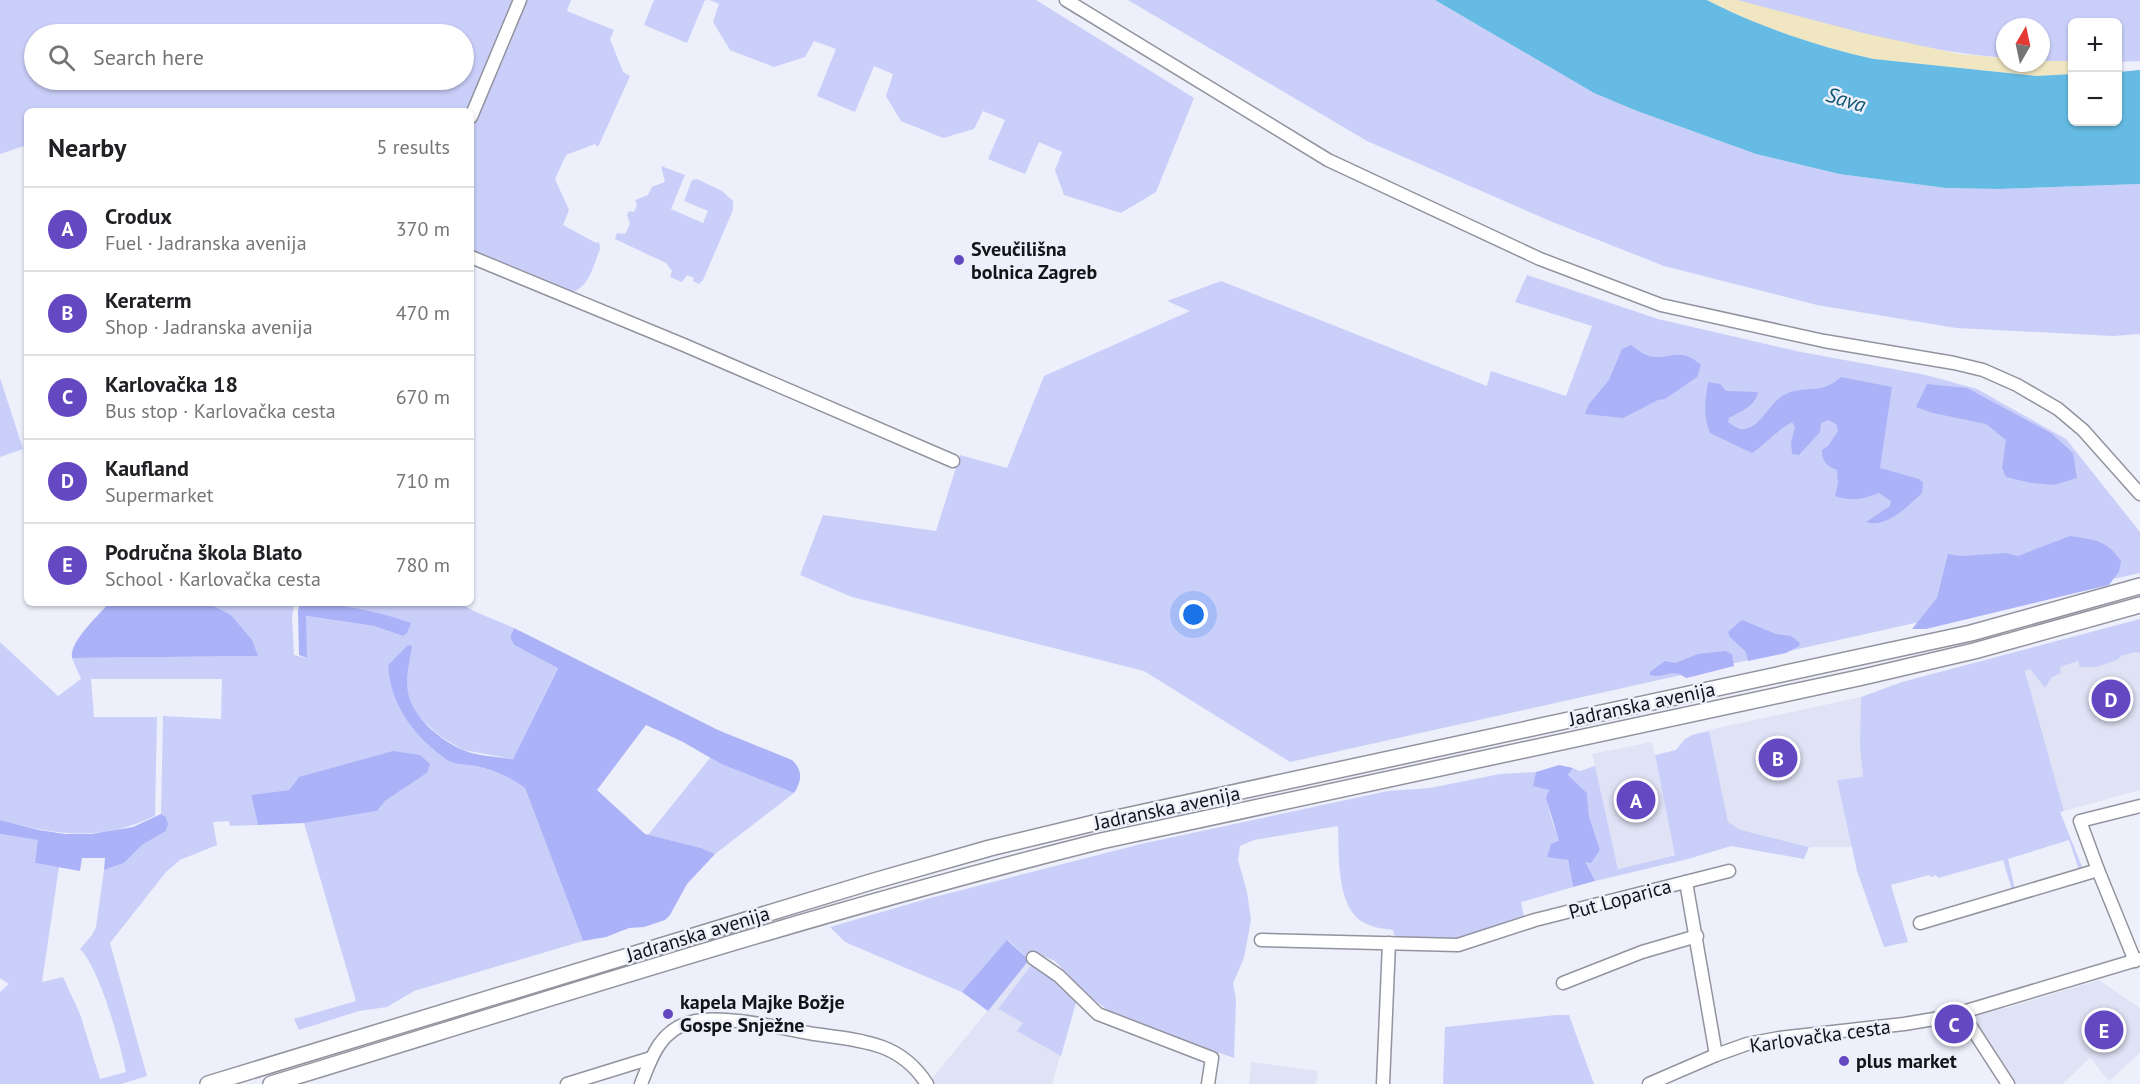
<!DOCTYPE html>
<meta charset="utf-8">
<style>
:root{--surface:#fff;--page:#f6f6f6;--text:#202124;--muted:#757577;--line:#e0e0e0;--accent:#6448c1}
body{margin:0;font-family:"PT Sans",sans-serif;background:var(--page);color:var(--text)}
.controls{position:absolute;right:18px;top:18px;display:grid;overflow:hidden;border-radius:9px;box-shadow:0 2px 4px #0004}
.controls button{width:54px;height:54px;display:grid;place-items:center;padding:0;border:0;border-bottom:2px solid var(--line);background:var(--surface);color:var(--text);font:30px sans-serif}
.compass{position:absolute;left:1996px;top:18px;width:54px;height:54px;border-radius:50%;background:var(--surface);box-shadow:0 2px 4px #0004;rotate:9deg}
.you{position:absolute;left:1194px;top:615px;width:21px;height:21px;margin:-15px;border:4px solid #fff;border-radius:50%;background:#1a73e8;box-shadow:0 0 0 9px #1a73e833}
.badge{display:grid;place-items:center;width:39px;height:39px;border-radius:50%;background:var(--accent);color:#fff;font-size:20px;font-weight:700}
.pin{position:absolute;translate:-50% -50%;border:3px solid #fff;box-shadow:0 2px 6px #0006}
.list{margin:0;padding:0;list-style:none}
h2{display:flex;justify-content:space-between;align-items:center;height:78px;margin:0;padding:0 24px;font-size:26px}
h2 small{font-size:20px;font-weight:400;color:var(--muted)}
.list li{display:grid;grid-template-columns:39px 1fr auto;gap:18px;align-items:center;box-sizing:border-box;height:84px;padding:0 24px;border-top:2px solid var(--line)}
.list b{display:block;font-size:22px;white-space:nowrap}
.list p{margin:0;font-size:20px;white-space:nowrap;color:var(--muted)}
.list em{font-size:20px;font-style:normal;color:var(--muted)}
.icon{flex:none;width:33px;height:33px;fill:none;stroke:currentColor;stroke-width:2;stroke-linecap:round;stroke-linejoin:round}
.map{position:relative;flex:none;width:2140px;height:1084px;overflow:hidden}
.search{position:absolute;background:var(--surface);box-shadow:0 2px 4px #0004;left:24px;top:24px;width:450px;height:66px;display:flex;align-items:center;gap:15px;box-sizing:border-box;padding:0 21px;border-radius:33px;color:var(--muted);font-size:22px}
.panel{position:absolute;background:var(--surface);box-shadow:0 2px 4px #0004;left:24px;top:108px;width:450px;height:498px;border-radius:9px}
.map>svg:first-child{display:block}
</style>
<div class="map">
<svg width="2140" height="1084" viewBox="0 0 2140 1084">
<rect width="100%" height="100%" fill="#edeffb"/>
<g fill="#e0e3f5">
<polygon points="2140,619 2140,790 2064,811 2020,652"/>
<polygon points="1861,697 1863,777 1837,780 1852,847 1809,847 1741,830 1728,822 1708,730"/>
<polygon points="1652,742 1676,854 1618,869 1592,754"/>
<polygon points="1029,960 1077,999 1052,1084 931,1084 930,1081"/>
<polygon points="2099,980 2140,1008 2140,1053 2109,1081 2090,1058 2062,1084 2014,1084 1972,1018 1981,1012 2002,1007 2003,1009"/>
<polygon points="1251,1062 1318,1071 1316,1084 1249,1084"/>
</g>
<g fill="#cacffa" fill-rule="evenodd">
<path d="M 0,0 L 516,0 L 467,111 L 27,111 L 27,145 L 0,154 ZM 34,34 L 464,34 L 464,80 L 34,80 Z"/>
<path d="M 525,0 L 571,0 L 567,11 L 614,30 L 610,39 L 623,72 L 630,76 L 598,147 L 595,144 L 566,155 L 555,179 L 569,210 L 563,225 L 596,243 L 599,242 L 600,249 C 593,266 589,291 567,293 L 471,253 L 471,129 Z"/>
<polygon points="654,0 705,0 687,43 644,25"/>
<polygon points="709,0 1036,0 1194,98 1156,192 1121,213 1064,195 1055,170 1062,152 1039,142 1025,174 988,159 1005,120 983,111 974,129 943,138 901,121 886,96 893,74 874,66 855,112 817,96 836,49 814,41 805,57 774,67 730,50 713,22 719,4"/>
<polygon points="1128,0 1435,0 1594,93 1637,111 1756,154 1839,174 1946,188 2000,189 2140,184 2140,334 2113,336 1956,328 1817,305 1664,266 1550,221 1367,141"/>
<path d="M 1737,0 L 2140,0 L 2140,61 L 2118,62 L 2118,22 L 2072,22 L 2072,61 L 2041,61 L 2041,27 L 2005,27 L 2005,58 C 1914,50 1824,26 1737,0 Z"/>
<polygon points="661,166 685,175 671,209 703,223 708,211 684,201 692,180 697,179 722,191 733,201 733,210 703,280 699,284 693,281 694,278 687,275 682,282 670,277 672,271 666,263 615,239 617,233 625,234 630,224 627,215 629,211 634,212 637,205 635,200 648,195 652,187 665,182"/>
<polygon points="1527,275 1658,319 1796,351 1926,375 1977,389 2066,439 2140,532 2140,573 1290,762 1144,671 852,597 800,575 823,515 936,531 960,455 1007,468 1044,376 1190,311 1167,301 1221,281 1487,386 1491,371 1566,396 1592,326 1515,302"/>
<polygon points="0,378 23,449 0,457"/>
<path d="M 208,603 L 294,603 L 292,618 L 294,655 L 306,658 L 305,616 L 374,626 L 403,636 L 410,623 L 371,611 L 314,603 L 459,603 L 476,612 L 514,628 L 510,637 L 514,645 L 558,667 L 513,759 L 463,750 L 440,736 L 420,718 L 411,706 L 394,659 L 388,665 C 390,703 417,739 447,760 C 456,766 474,764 484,768 C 498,772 513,779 525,788 L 583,941 L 414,991 L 387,1007 L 359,1011 L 299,1030 L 294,1019 L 356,1001 L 304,823 L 377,811 L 385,801 L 427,773 L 299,777 L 289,790 L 251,795 L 258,825 L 230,826 L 229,821 L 213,822 L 217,845 L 180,860 L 166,872 L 110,943 L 147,1076 L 121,1084 L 0,1084 L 0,992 L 9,984 L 0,978 L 0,834 L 39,840 L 35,863 L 59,867 L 42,982 L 63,977 L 80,1014 L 100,1079 L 126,1072 C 120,1043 100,969 80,949 L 92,935 L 96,927 L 104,870 L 124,863 L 142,845 L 166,831 L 168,824 L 166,817 L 161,814 L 163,716 L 221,719 L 222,679 L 91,679 L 94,717 L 157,717 L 155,816 C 100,842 56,835 0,820 L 0,642 L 58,696 L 81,679 L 72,658 L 257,656 L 231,615 Z"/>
<polygon points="2140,619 2140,653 2135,652 2121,656 2117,660 2096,667 2080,667 2078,661 2060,667 2061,673 2052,677 2045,688 2030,669 2025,671 2064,811 2060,812 2083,869 2079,870 2069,840 2008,859 2015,889 2012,890 2003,860 1938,878 1936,875 1931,877 1929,875 1891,885 1908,942 1884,947 1857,871 1837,780 1863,777 1860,746 1861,697 1902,682"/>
<polygon points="1709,731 1728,822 1741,830 1809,847 1804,859 1731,846 1688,859 1595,881 1586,861 1600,850 1589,816 1587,793 1568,775 1573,768 1580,771 1595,766 1618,869 1675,855 1655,755 1676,750 1685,739 1692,735"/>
<polygon points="710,758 721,764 794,793 715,854 701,848 648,835"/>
<path d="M 1536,772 L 1534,786 L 1549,789 C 1543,809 1560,839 1567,859 C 1570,867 1571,878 1573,887 L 1521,902 L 1525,921 L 1451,941 L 1396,940 L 1393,930 C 1383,929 1370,927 1361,921 C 1336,904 1339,852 1338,826 L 1254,840 L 1240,846 L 1238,860 L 1247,892 L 1251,920 L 1244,958 L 1233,983 L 1236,1000 L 1234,1058 L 1117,1017 L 1085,993 L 1055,961 L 1032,951 L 1029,960 L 1008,940 L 962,992 L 845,942 L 830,927 L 923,900 L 1141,844 L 1388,791 L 1430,788 L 1500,774 Z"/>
<polygon points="1033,963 1051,973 1077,999 1061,1056 1017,1031 1023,1023 998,1009"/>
<polygon points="1556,1015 1569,1015 1594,1084 1443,1084 1445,1027"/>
</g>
<g fill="#acb2f8">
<path d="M 1631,345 C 1637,349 1642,354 1649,356 C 1669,361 1679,345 1701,365 L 1697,377 L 1665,399 L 1658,400 L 1623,418 L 1585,414 L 1589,404 L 1609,380 L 1622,349 Z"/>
<path d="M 1841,377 L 1892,387 L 1880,468 L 1919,479 L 1923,483 L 1922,493 C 1908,506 1886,529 1866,522 L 1890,506 L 1891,501 L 1879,493 C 1863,499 1852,502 1835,496 L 1838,483 L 1837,470 C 1827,466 1822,462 1822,450 L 1828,446 L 1838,431 L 1836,424 L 1828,420 L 1821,423 L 1820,432 L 1799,455 L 1792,454 L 1791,442 L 1795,427 L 1792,422 C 1777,430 1767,443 1752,453 L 1710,433 C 1703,415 1705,401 1708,382 L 1720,384 L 1726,391 L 1758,392 C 1755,407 1741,411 1729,418 L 1728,422 C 1734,426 1738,430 1745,429 C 1762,426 1769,403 1784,395 C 1803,384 1821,396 1841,377 Z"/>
<polygon points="1927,384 1967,388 2051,433 2073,453 2077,478 2054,485 2031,483 2006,477 2002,468 2006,440 1986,424 1933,413 1916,407"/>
<path d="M 2070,536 C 2094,540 2106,539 2121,561 L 2119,571 L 2109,585 L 1926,629 L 1912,629 L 1937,598 L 1948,554 L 1961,556 L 2006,553 L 2018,556 Z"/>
<path d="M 109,603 L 208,603 L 231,615 L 252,640 L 258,656 L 72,658 C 69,642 98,616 109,603 Z"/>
<path d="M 300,603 C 337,603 376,610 411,623 L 407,633 L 403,636 L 374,626 L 306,616 L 307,658 L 299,655 L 298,611 Z"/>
<polygon points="1742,620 1776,634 1791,636 1800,643 1799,646 1786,653 1748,661 1746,652 1730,637 1728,632"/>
<path d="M 514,628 L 718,730 L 792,760 C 803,770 802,781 794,793 L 721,764 L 683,742 L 646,725 L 597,790 L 645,834 L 701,848 L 715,854 L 687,884 L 670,915 L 665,920 L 644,927 L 629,928 L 606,937 L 583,941 L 525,788 C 513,779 498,772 484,768 C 473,764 456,766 447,760 C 416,738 390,706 388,665 L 408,645 L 412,646 C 410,660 405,678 408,692 C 412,717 440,740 463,750 C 477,756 497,757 513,759 L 558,668 L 514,645 L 510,637 Z"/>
<path d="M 1725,651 L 1732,654 L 1734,666 L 1691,677 L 1686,678 C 1671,667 1666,679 1650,675 L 1650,672 L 1665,661 L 1675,663 L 1698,654 Z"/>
<polygon points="393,751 420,755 430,764 427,773 385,801 377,811 304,823 258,825 251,795 289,790 299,777"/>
<polygon points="1559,765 1573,768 1568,775 1587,793 1589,816 1600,850 1591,863 1586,862 1595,881 1573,887 1568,860 1547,857 1551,844 1559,841 1546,798 1549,790 1533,786 1536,772"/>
<polygon points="161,814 166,817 168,824 166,831 142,845 124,863 104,870 105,858 82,858 80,871 35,863 38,840 0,834 0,820 39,830 65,834 91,834 133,827"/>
<polygon points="1007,940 1029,960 988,1011 962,992"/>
</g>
<path fill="#f0e6c1" d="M 1707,0 L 1737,0 L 1863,33 L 1959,54 L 2005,58 L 2005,63 L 2041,63 L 2041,61 L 2072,61 L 2072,74 L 2037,76 L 1874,59 C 1822,48 1754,25 1707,0 Z"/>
<path fill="#65bbe3" d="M 1435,0 L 1707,0 C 1754,25 1822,48 1874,59 L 2037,76 L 2072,74 L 2072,122 L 2118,122 L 2118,72 L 2140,70 L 2140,184 L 2000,189 L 1946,188 L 1839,174 L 1756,154 L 1637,111 L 1594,93 Z"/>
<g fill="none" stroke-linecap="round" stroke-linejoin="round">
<defs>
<g id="minor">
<polyline points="1066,0 1328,160 1540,259 1661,305 1824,341 1954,363 1983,370 2017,385 2058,409 2083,430 2140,494"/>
<polyline points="471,117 520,0"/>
<polyline points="471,257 684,345 953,461"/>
<polyline points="1686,882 1716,1055"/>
<polyline points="1920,923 2098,870"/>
<polyline points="1261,940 1458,945 1535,920 1729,871"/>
<polyline points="1033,958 1059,976 1098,1014 1212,1058 1208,1084"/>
<polyline points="2135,961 2098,870 2080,821 2140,806"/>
<polyline points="1563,983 1642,952 1697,936"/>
<polyline points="1962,1013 2008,1084"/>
<polyline points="567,1084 651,1058"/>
<path d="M 641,1084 C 651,1058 660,1030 691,1022 C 723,1014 780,1028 814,1034 C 836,1037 860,1039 882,1047 C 901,1054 916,1067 927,1084"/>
<polyline points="1383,1084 1389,943"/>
<polyline points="1649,1084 1716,1055 1747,1044 1779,1038 1904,1024 1946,1017 2140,959"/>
</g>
<g id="major">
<polyline points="208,1084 874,881 990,848 1098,822 1971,633 2140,586"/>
<path d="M 271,1084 C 546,1000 821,911 1101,841 L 1863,677 L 1974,651 L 2140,605"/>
</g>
</defs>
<use href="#minor" stroke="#92939f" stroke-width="15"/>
<use href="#major" stroke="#92939f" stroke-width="18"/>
<use href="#minor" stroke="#fff" stroke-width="12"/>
<use href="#major" stroke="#fff" stroke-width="15"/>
</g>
<g fill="#6448c1" stroke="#edeffb" stroke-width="2">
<circle cx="959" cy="260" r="6"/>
<circle cx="668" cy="1014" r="6"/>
<circle cx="1844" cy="1061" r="6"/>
</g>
<g text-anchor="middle" stroke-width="5" stroke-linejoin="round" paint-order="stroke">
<g font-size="20" font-weight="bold" fill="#131418" stroke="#edeffb" text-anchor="start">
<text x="971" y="256">Sveučilišna<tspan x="971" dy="23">bolnica Zagreb</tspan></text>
<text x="680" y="1009">kapela Majke Božje<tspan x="680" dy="23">Gospe Snježne</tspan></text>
<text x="1856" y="1068">plus market</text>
</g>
<g font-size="20" fill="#131418" stroke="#edeffb">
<text transform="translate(1642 704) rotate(-12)" y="7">Jadranska avenija</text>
<text transform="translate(1167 808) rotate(-12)" y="7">Jadranska avenija</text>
<text transform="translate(1620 899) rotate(-15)" y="7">Put Loparica</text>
<text transform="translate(698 934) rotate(-17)" y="7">Jadranska avenija</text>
<text transform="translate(1820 1036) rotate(-8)" y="7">Karlovačka cesta</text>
</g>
<g font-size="21" font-style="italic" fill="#0f5671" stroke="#edeffb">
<text transform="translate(1846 100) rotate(17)" y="7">Sava</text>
</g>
</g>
</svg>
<div class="controls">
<button>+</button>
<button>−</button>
</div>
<svg class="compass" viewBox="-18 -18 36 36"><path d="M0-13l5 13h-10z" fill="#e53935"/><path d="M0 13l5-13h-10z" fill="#757577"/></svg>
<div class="you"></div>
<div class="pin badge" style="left:1636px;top:800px">A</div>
<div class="pin badge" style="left:1778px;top:758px">B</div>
<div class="pin badge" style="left:1954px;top:1024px">C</div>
<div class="pin badge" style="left:2111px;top:699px">D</div>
<div class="pin badge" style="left:2104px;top:1030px">E</div>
<div class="search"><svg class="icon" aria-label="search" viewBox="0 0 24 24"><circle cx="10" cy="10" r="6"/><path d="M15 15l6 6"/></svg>Search here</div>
<section class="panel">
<h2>Nearby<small>5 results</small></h2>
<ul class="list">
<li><span class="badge">A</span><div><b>Crodux</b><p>Fuel · Jadranska avenija</p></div><em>370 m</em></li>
<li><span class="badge">B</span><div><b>Keraterm</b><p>Shop · Jadranska avenija</p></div><em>470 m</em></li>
<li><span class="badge">C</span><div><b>Karlovačka 18</b><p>Bus stop · Karlovačka cesta</p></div><em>670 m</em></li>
<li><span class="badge">D</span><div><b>Kaufland</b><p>Supermarket</p></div><em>710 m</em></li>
<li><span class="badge">E</span><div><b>Područna škola Blato</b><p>School · Karlovačka cesta</p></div><em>780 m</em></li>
</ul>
</section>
</div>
